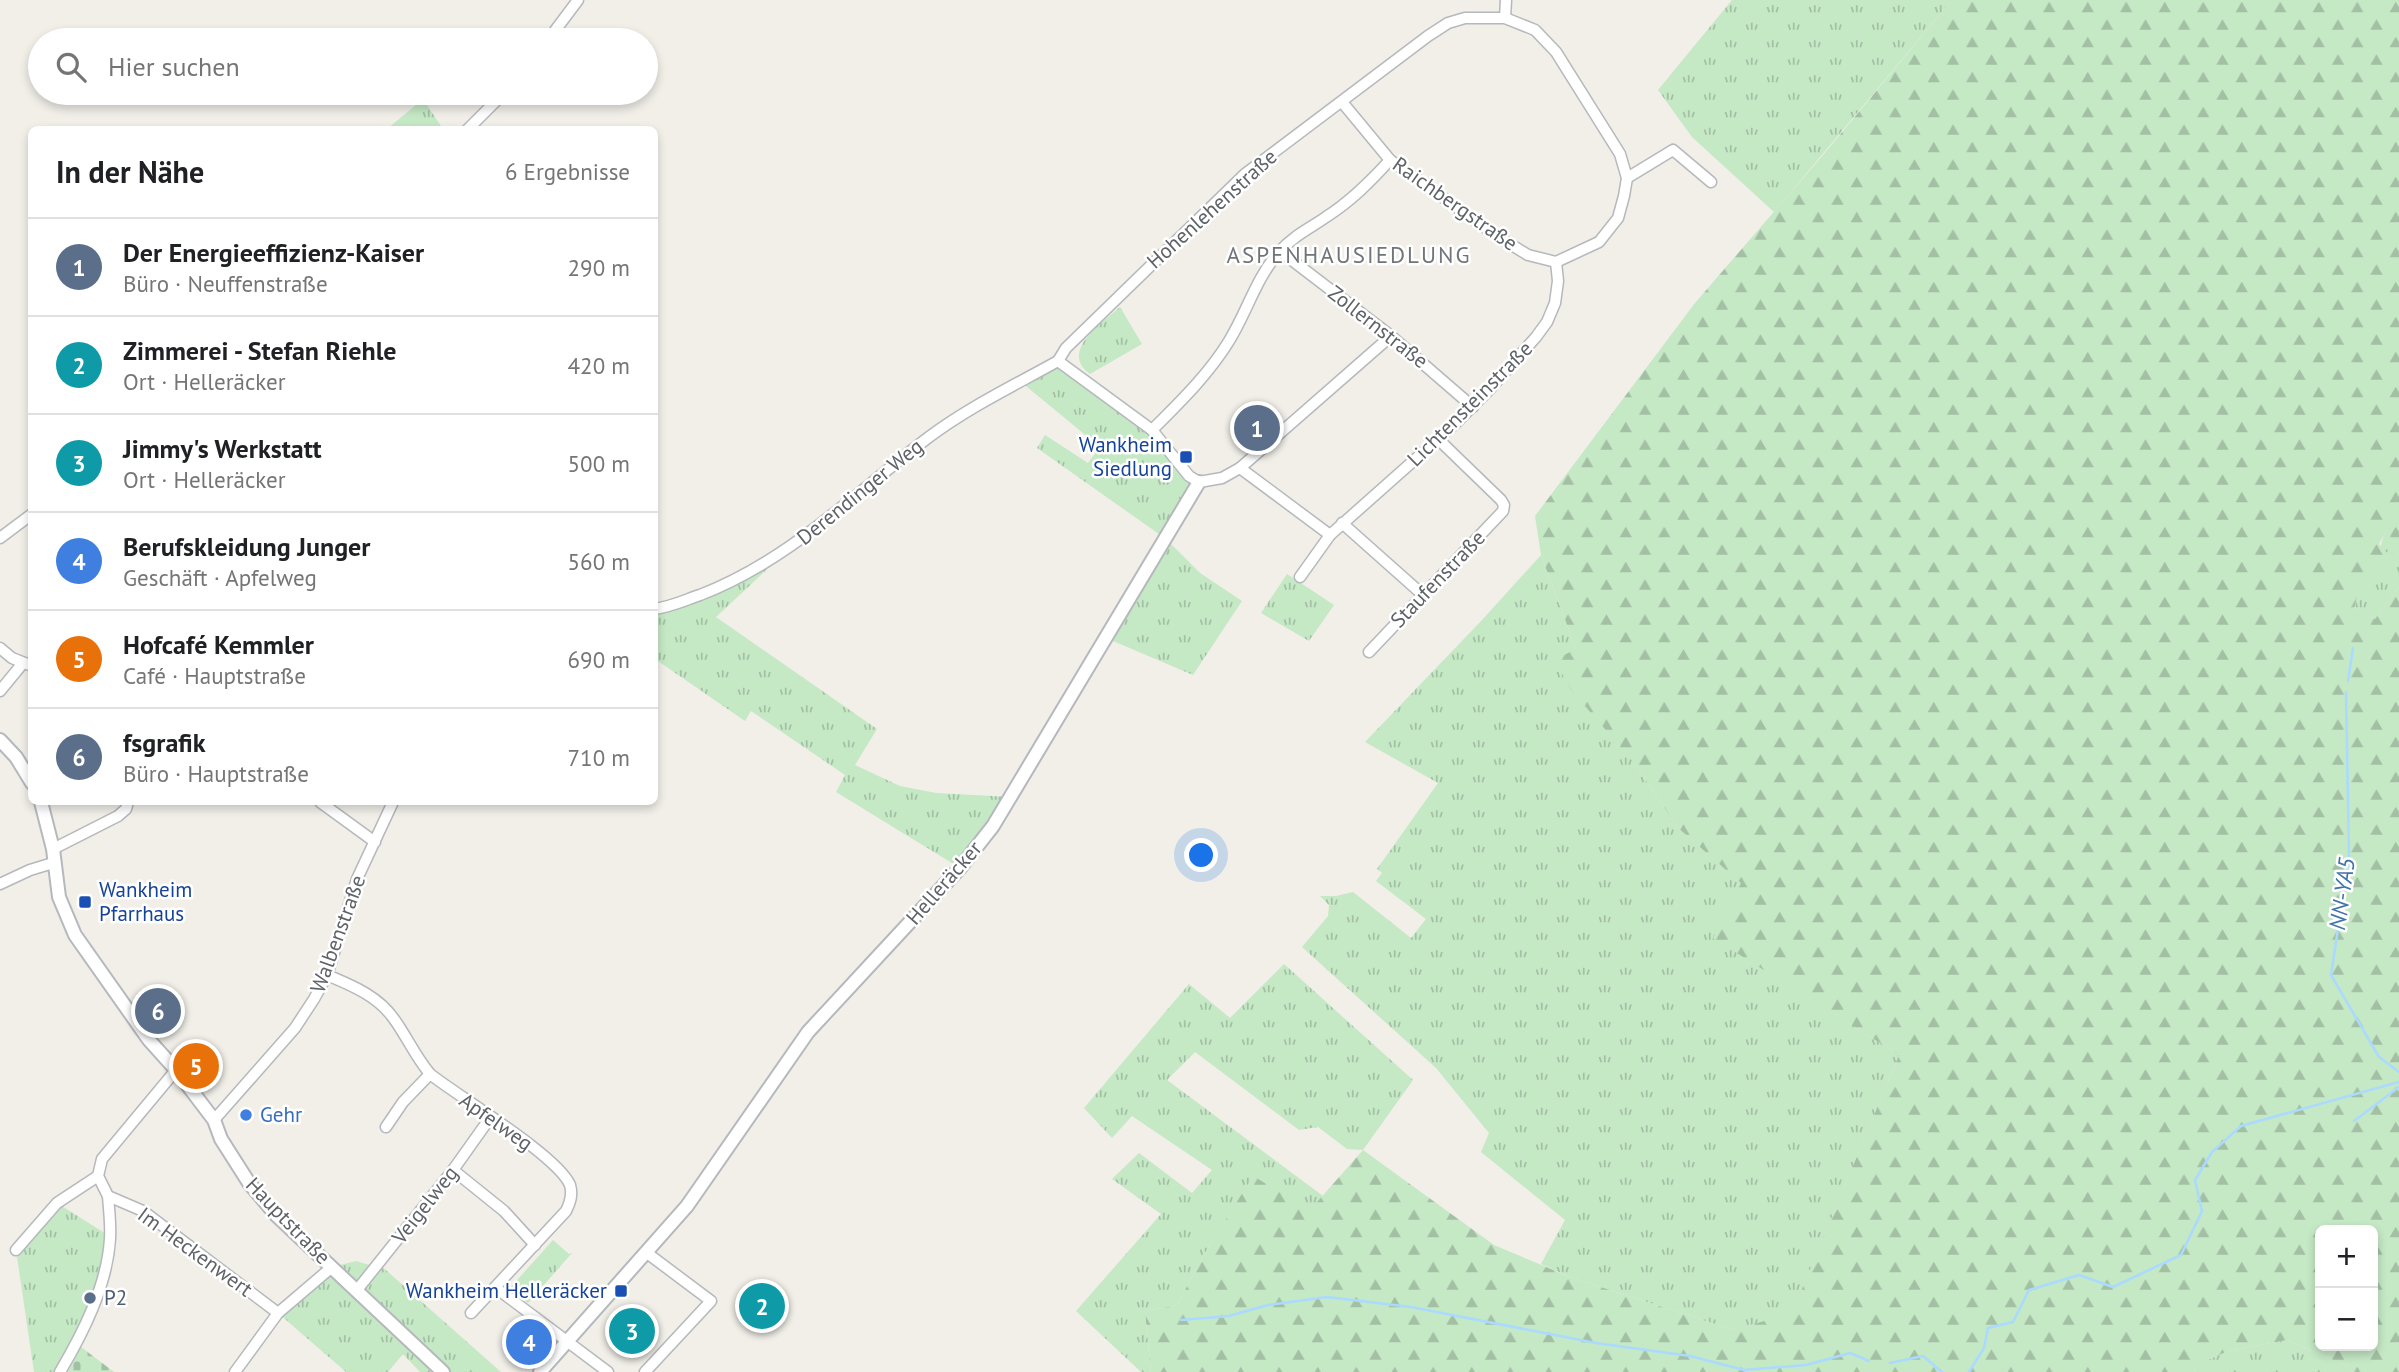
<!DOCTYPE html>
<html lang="de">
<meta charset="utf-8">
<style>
:root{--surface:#fff;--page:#f2f2f2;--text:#202124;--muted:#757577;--line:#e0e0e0;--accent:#b45309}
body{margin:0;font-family:"PT Sans",sans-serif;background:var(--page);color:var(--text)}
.controls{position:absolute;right:21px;bottom:21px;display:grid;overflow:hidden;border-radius:10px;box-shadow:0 4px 10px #0003}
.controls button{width:63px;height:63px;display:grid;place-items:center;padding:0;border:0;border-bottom:2px solid var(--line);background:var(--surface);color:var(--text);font:35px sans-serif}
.you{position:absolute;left:1202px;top:856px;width:24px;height:24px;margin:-18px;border:5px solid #fff;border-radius:50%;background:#1a73e8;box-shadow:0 0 0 10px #1a73e833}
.badge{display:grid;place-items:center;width:46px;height:46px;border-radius:50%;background:var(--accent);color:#fff;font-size:23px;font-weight:700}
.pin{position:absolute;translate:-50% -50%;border:4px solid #fff;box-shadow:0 2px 7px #0006}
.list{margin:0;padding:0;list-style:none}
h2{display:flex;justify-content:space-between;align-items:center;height:91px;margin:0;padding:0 28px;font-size:30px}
h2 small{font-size:23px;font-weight:400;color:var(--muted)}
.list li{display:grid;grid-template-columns:46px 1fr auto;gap:21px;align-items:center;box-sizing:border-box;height:98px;padding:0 28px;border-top:2px solid var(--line)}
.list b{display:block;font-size:26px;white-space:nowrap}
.list p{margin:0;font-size:23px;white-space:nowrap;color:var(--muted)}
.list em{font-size:23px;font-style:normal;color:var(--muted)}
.icon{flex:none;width:38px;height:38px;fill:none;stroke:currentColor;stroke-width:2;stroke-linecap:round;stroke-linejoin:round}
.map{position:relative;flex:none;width:2399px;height:1372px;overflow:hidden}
.search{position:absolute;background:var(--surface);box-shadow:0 4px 10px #0003;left:28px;top:28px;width:630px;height:77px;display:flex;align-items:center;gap:18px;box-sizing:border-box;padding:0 24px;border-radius:38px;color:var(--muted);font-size:26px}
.panel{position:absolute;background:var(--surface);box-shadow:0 4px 10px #0003;left:28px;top:126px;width:630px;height:679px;border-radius:10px}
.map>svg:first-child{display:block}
</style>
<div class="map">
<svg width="2399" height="1372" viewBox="0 0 2399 1372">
<defs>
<pattern id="grass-tufts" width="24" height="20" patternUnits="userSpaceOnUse" patternTransform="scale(1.75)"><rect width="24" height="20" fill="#c5e8c5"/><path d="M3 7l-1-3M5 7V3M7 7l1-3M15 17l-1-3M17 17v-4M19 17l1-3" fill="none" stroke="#a3c0a4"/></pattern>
<pattern id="forest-firs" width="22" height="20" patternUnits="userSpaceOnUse" patternTransform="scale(1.75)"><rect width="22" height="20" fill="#c5e8c5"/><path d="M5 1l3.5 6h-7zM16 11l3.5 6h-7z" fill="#a3c0a4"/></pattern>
<pattern id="cemetery-stones" width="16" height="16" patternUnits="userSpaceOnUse" patternTransform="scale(1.75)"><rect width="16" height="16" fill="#c5e8c5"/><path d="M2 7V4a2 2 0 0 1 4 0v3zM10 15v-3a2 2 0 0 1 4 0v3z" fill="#a3c0a4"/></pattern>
</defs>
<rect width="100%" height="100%" fill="#f1efe8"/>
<g fill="url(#grass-tufts)">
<polygon points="1732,0 1955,0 1946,7 1774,212 1692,137 1658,90"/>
<polygon points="423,99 443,129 387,129"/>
<path d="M 1120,307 L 1142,344 L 1090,374 C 1059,351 1102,323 1120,307 Z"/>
<polygon points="1058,361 1152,430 1199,482 1166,539 1200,573 1242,601 1193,675 1106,638 1166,539 1037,448 1045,435 1088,463 1100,447 1021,382"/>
<path d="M 2387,529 L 2399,554 L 2399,587 L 2375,619 L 2354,611 L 2358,591 L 2373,583 C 2378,564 2378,546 2387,529 Z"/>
<polygon points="790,548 716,617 877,729 855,765 900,786 936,793 1011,797 960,868 836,792 845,775 751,711 745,721 655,659 654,609 667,607"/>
<polygon points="1541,555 1576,649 1636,765 1677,827 1742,883 1714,938 1899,1055 1792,1314 1733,1330 1570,1277 1541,1264 1565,1220 1481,1152 1489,1133 1436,1068 1302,947 1328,916 1329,905 1320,896 1336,896 1353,892 1411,938 1426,919 1376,881 1382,873 1377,869 1438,783 1365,742 1483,619"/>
<polygon points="1287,574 1334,605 1309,641 1261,613"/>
<polygon points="1284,964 1413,1080 1363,1150 1347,1149 1318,1127 1299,1130 1195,1052 1167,1080 1323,1196 1310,1211 1253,1177 1205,1253 1177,1305 1145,1311 1151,1372 1141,1372 1076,1311 1161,1214 1112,1179 1139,1153 1192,1193 1212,1170 1132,1116 1112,1138 1084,1108 1189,984 1230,1018"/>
<polygon points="57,1203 111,1237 103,1278 60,1372 34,1372 16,1250"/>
<polygon points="553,1240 569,1254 572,1253 528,1303 510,1288"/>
<polygon points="356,1261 373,1266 379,1264 501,1372 420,1372 403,1354 388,1372 346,1372 278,1313 332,1267"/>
<polygon points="2287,1340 2345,1365 2353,1372 2197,1372 2191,1367 2228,1351"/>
</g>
<path fill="url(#forest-firs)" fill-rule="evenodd" d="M 1955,0 L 2399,0 L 2399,554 L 2387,530 L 2379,544 L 2388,554 L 2379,561 L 2373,583 L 2358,592 L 2354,610 L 2375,619 L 2399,587 L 2399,1372 L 2353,1372 L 2345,1365 L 2287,1340 L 2228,1351 L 2192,1367 L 2197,1372 L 1151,1372 L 1145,1311 L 1177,1305 L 1205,1253 L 1253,1176 L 1310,1210 L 1363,1150 L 1494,1245 L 1570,1277 L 1733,1330 L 1792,1313 L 1899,1055 L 1713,938 L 1741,883 L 1677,827 L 1636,765 L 1572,691 L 1554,660 L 1576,649 L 1541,555 L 1535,516 L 1695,303 L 1823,155 L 1946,7 ZM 2320,1230 L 2373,1230 L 2373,1346 L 2320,1346 Z"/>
<polygon fill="url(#cemetery-stones)" points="81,1347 114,1372 68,1372"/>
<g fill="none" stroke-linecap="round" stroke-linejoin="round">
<g stroke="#aadaff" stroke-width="2.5">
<polyline points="2348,681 2353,648"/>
<polyline points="2346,692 2349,856 2331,975 2379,1057 2399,1072"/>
<polyline points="2354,1121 2399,1087"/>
<polyline points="1181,1320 1229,1316 1268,1305 1327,1297 1411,1307 1596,1343 1690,1356 1744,1370 1806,1365 1850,1353 1869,1361"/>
<polyline points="1890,1363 1923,1356 1942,1372"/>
<polyline points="1969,1372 1984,1348 1988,1328 2013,1322 2029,1290 2079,1275 2113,1287 2181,1255 2202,1211 2195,1180 2212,1152 2241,1126 2399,1082"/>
</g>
<defs>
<g id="minor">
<polyline points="1505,18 1506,0"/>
<polyline points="548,40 578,0"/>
<polyline points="467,130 504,93"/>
<polyline points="1627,178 1673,150 1711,182"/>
<polyline points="1280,251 1391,336 1473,407"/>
<polyline points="1058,361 1066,348 1245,174 1428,36 1448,23 1465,18 1505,18 1535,30 1556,52 1620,154 1627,178 1624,196 1618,218 1599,242 1556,262 1528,255 1497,236 1390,160 1342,102"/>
<polyline points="1058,361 1152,430 1189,476 1199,482 1222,478 1240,468 1391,336"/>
<path d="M 1152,430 C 1179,403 1209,374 1229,341 C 1247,312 1256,278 1279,252 C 1293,236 1309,229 1326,217 C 1351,201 1370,182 1390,160"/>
<polyline points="1240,468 1330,535"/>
<polyline points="1342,523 1423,595"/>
<polyline points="0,538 32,514"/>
<polyline points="1300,577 1330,535 1456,423 1490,389 1536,337 1547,322 1555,303 1558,281 1556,262"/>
<path d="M 654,609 C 671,607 685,600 700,595 C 789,561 855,493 929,437 C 969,407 1015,385 1058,361"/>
<polyline points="0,648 12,658 32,666"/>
<polyline points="1369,652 1503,511 1504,505 1501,500 1439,440"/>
<polyline points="0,691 23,663"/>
<polyline points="320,802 375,842"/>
<polyline points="53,849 118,816 126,809 128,802"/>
<polyline points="0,884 30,870 53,863"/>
<path d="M 327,975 C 353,986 378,996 394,1019 C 407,1037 415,1056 430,1074 C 459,1097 558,1156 570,1185 C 573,1195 570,1203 566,1211 L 471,1313"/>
<polyline points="176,1070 102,1159 98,1176 108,1196 143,1211 278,1313"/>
<polyline points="214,1120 295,1028 314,999 327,975 357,879 393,802"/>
<polyline points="386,1127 403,1102 430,1074"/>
<polyline points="453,1170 504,1211 535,1245"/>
<polyline points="16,1250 57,1203 98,1176"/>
<polyline points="496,1288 608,1372"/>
<polyline points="357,1290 453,1170 490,1118"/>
<path d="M 60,1372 C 83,1333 107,1286 110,1239 C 111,1225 109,1210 108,1196"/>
<polyline points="235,1372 278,1313 332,1267"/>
<polyline points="645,1372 711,1301 647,1253"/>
</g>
<g id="tertiary">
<polyline points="0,740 16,757 32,783"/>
<polyline points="41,802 53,849 59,897 75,935 149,1040 176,1070 214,1120 221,1139 249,1183 277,1216 443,1372"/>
<polyline points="540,1372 687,1206 808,1032 960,868 993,826 1199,482"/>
</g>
</defs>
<use href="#minor" stroke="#b5b8bc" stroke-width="13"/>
<use href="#tertiary" stroke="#b5b8bc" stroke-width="16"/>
<use href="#minor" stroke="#fff" stroke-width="10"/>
<use href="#tertiary" stroke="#fff" stroke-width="12"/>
</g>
<g fill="#1a4fb4" stroke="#fff" stroke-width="2.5">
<rect x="1179" y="450" width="14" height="14" rx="3.5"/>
<rect x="78" y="895" width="14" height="14" rx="3.5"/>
<rect x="614" y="1284" width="14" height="14" rx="3.5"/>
</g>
<circle fill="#3f7fe0" stroke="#fff" stroke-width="2.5" cx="246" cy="1115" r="7"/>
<circle fill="#5c6f8a" stroke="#fff" stroke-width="2.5" cx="90" cy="1298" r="7"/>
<g text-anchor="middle" stroke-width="5" stroke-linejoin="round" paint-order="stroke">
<g font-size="21" fill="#5f6368" stroke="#fff">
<text transform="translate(1455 204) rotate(35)" y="7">Raichbergstraße</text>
<text transform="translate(1212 209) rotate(-42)" y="7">Hohenlehenstraße</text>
<text transform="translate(1378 327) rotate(38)" y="7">Zollernstraße</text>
<text transform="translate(1470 404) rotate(-45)" y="7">Lichtensteinstraße</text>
<text transform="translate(860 492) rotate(-39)" y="7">Derendinger Weg</text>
<text transform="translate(1438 579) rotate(-46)" y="7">Staufenstraße</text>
<text transform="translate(944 883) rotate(-49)" y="7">Helleräcker</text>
<text transform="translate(338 934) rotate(-70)" y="7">Walbenstraße</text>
<text transform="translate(496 1122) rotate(35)" y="7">Apfelweg</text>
<text transform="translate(425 1205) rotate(-52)" y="7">Veigelweg</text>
<text transform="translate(288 1221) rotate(46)" y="7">Hauptstraße</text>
<text transform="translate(195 1252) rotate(36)" y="7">Im Heckenwert</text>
</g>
<g font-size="21" fill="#164399" stroke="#fff" text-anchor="end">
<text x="1172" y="452">Wankheim<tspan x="1172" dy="24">Siedlung</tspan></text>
<text x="99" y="897" text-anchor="start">Wankheim<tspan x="99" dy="24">Pfarrhaus</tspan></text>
<text x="607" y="1298">Wankheim Helleräcker</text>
</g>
<g font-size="21" fill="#366cbe" stroke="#fff" text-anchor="start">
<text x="260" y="1122">Gehr</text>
</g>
<g font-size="21" fill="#4e5e75" stroke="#fff" text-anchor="start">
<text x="104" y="1305">P2</text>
</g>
<g font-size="23" letter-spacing="2" fill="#70757a" stroke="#fff">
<text x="1349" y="263">ASPENHAUSIEDLUNG</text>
</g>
<g font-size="23" font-style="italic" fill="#4174aa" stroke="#fff">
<text transform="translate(2342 894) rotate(-82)" y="8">NN-YA5</text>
</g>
</g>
</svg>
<div class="controls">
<button>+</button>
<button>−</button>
</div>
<div class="you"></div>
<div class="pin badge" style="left:1257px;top:428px;background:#5c6f8a">1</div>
<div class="pin badge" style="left:762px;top:1306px;background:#0f9aa8">2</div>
<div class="pin badge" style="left:632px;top:1331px;background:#0f9aa8">3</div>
<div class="pin badge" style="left:529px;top:1342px;background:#3f7fe0">4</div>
<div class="pin badge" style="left:196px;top:1066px;background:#e8710a">5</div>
<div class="pin badge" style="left:158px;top:1011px;background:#5c6f8a">6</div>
<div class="search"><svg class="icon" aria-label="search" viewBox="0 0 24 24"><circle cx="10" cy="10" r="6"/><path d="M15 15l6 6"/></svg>Hier suchen</div>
<section class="panel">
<h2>In der Nähe<small>6 Ergebnisse</small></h2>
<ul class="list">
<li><span class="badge" style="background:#5c6f8a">1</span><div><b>Der Energieeffizienz-Kaiser</b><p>Büro · Neuffenstraße</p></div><em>290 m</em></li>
<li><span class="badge" style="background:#0f9aa8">2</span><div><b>Zimmerei - Stefan Riehle</b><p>Ort · Helleräcker</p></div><em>420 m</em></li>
<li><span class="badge" style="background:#0f9aa8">3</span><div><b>Jimmy's Werkstatt</b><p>Ort · Helleräcker</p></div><em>500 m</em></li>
<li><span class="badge" style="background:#3f7fe0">4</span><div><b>Berufskleidung Junger</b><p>Geschäft · Apfelweg</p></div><em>560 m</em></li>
<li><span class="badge" style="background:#e8710a">5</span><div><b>Hofcafé Kemmler</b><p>Café · Hauptstraße</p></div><em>690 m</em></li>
<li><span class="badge" style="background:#5c6f8a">6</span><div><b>fsgrafik</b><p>Büro · Hauptstraße</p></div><em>710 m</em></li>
</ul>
</section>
</div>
